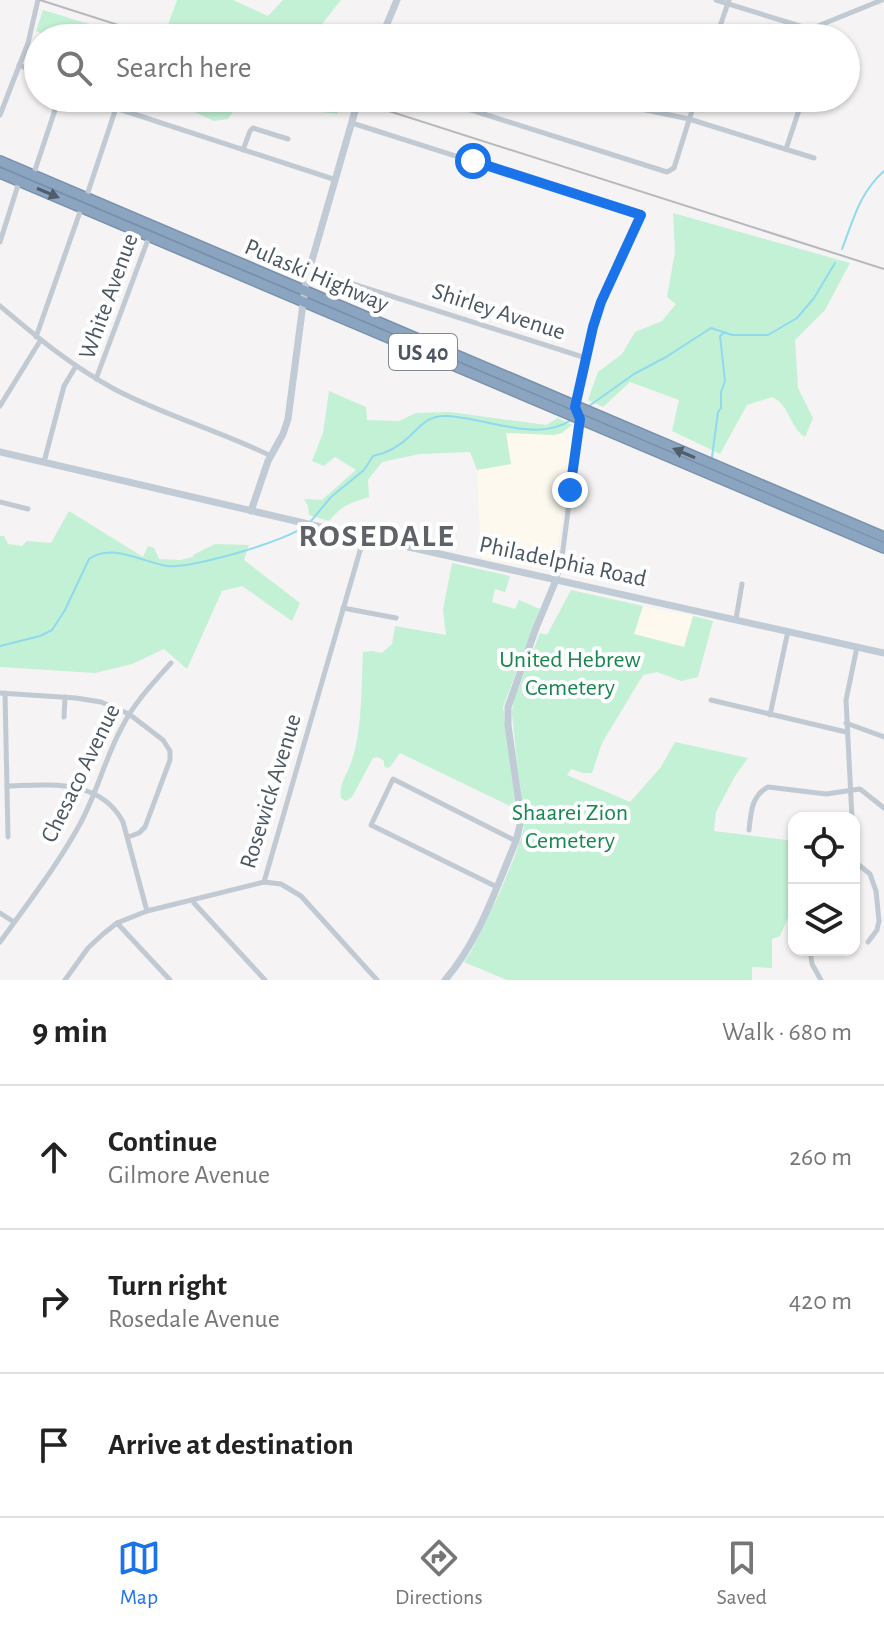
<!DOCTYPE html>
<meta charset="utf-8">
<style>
:root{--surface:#fff;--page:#f2f2f2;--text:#222;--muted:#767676;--line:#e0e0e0;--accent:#1a73e8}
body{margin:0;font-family:"Alegreya Sans",sans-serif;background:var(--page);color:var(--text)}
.controls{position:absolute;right:24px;bottom:24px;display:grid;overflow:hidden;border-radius:16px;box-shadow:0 2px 6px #0004}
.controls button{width:72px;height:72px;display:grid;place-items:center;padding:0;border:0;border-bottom:2px solid var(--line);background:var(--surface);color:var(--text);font:40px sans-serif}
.stop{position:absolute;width:24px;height:24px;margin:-18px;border:6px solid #1a73e8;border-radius:50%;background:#fff}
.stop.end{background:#1a73e8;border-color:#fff;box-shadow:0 2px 8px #0008}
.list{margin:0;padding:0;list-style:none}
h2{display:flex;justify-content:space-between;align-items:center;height:104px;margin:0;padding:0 32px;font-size:34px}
h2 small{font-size:26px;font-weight:400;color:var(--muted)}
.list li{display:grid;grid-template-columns:52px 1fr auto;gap:24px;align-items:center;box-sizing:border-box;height:144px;padding:0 32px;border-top:2px solid var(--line)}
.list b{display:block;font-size:30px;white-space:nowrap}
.list p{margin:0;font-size:26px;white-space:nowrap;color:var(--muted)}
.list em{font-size:26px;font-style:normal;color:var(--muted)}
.icon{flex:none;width:44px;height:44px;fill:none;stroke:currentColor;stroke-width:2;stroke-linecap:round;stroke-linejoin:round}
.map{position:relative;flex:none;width:884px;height:980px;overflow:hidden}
.search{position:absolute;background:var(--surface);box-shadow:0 2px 6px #0004;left:24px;right:24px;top:24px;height:88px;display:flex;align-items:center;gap:20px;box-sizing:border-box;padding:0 28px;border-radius:44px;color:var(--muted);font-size:30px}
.sheet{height:536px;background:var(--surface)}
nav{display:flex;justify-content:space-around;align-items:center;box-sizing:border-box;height:112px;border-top:2px solid var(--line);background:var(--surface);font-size:22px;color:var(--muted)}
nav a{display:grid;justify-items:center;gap:4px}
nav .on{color:var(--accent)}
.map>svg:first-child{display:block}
</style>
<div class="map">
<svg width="884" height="980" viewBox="0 0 884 980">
<rect width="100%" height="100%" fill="#f5f3f3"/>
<g fill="#fdf9ef">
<polygon points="571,426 574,427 567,487 554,571 481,558 477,469 510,464 505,433 554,435 561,433"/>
<polygon points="643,606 693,616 685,647 633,634"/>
</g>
<g fill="#c3f1d5">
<polygon points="177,0 233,0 268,16 283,0 341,0 311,38 208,38 168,25"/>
<polygon points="43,10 135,38 53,38 36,31"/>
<polygon points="164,98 329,98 345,103 337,114 240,102 228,119 214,121"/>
<path d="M 673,213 L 850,263 L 825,310 L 795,340 L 798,388 L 813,418 L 805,437 C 788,425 790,405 772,397 L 747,405 L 720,454 L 672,431 L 679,400 L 630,382 L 603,407 L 588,400 L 598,372 L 622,354 L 635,332 L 662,321 L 676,304 L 667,297 L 675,252 Z"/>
<path d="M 329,391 L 366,407 L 367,420 L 399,421 L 416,413 L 450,412 L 546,425 L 558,418 L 572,425 L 562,433 L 554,435 L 506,433 L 511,464 L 477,470 L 470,452 L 420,454 L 382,462 L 368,480 L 369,497 C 350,503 342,505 329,521 L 309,515 L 308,506 L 304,499 L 322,500 L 356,470 L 335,457 L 324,466 L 312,461 L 323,433 Z"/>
<polygon points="69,511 143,557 148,546 154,548 159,559 180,560 193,557 193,555 215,544 249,545 244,560 300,603 292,621 242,586 222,591 187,669 164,649 132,664 95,673 0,667 0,536 4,536 8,544 22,546 27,541 51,543"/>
<path d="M 452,563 L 510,576 L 505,592 L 495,589 L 492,602 L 515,609 L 519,600 L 540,609 L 503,707 L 516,809 L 400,753 L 390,767 L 387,768 L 384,766 L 384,761 L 378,757 L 373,758 L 352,797 L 346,801 L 341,798 C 339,785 344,780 349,768 C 363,735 361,688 363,652 L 372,651 L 382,653 L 392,644 L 395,626 L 446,635 L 443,610 Z"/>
<polygon points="571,590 643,606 634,634 684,647 693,616 713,621 698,677 681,681 657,672 643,675 602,743 592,773 583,773 571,769 567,775 630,802 661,767 675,742 748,758 735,776 716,812 714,831 794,841 794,914 788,917 780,936 772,939 772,968 752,967 752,980 507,980 464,962 470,953 500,892 516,853 524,828 512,714 513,702 540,633 547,635"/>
</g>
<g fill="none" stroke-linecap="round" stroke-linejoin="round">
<g stroke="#90daee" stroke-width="2">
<path d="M 842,249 C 854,218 859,194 884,171"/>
<polyline points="589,406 634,374 666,357 711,328 732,335 768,335 797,318 814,298 835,263"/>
<polyline points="712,457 718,412 721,408 721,392 725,381 720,336 725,332"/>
<path d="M 311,521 L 331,497 L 364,470 L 373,456 C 388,453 400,446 411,435 C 423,423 430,415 448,416 C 485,418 538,443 571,420"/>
<path d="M 0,646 L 40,636 L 52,630 L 65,610 L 89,559 C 113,542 143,563 168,566 C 190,569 291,540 306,525"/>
</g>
<defs>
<g id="highway">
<polyline points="0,161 884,537"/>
<polyline points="0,173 884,548"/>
</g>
</defs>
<use href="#highway" stroke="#7690ad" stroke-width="12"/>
<g stroke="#c1cad2" stroke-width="5">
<polyline points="716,0 803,27 813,28 882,0"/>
<polyline points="716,38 729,0"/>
<polyline points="820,38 822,26"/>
<polyline points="19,65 38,73"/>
<polyline points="85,98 333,179"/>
<polyline points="433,98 667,172 674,168 696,98"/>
<polyline points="622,105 689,119 814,158"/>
<polyline points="0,115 28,43 38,0"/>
<polyline points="352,123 641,215 601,302 593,327 576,405"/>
<polyline points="786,149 803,98"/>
<polyline points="243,150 250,131 253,128 288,139"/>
<polyline points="33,176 59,98"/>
<polyline points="86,198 116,108"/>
<polyline points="0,242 19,182"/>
<polyline points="309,270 586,358"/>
<path d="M 0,306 C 38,338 71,366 116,390 C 166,416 220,431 271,456"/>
<polyline points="36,337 81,209"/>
<polyline points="96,379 149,237"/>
<polyline points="0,406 40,341"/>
<polyline points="44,462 64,386 76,366"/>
<polyline points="0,502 28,509"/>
<polyline points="556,580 561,565 580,418"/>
<polyline points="343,608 396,618"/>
<polyline points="736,619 742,584"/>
<polyline points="0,693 76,698 101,702 129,714 163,740 170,751 170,760 145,827 139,833 128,837"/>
<polyline points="5,693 8,837"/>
<polyline points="711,700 846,732"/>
<polyline points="770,715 788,631"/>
<polyline points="64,717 65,697"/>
<polyline points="846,723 884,737"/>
<path d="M 7,786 C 48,785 100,778 123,822 L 147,911"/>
<polyline points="852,818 846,700 857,647"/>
<path d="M 749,830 C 751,813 751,796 768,787 L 826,794 L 860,789 L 884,808"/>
<polyline points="854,861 870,874 876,891 879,921 877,930 868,942"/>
<polyline points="264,882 364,537"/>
<polyline points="497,887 371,825 393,779 516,841"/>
<polyline points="193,900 194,903 265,980"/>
<polyline points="0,913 14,922"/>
<polyline points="117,923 170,980"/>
<path d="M 0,942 C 28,903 57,866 80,824 C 97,793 105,758 122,727 C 134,703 153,683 171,663"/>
<polyline points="810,950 812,964 821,980"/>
<polyline points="65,980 88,948 103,934 117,923 147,911 264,882 281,884 301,896 377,980"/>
</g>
<g stroke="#c1cbd6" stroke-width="7">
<polyline points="381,38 397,0"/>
<polyline points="0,452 364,537 884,653"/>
<polyline points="251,511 268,461 283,434 288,419 306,281 353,118"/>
<path d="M 445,980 C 479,941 496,888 516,841 L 520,825 L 520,811 L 508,725 L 508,707 L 536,628 L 556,580"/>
</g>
<use href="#highway" stroke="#8ba5c1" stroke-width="9"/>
<g stroke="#b5b8bd" stroke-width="2">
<polyline points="40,0 159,38"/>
<polyline points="348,98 884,269"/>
</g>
<polyline stroke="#c1cbd6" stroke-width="7" points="353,118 359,98"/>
</g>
<defs><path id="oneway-solid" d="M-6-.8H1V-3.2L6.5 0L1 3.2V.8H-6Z" transform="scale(2)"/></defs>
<g fill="#505e6b">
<use href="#oneway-solid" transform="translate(48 193) rotate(23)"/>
<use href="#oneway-solid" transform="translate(684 453) rotate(-157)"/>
</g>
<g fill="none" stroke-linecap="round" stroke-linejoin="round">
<polyline stroke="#1a73e8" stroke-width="10" points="473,161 641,215 601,302 593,327 575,407 580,419 570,490"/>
</g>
<g text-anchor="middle" stroke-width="8" stroke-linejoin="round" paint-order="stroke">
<rect fill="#fff" stroke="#808990" stroke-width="2" x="389" y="334" width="68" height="36" rx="6"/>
<g font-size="22" font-weight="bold" fill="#4a5661">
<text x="423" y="360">US 40</text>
</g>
<g font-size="24" fill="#4a5661" stroke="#fff">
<text transform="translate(317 275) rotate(23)" y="8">Pulaski Highway</text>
<text transform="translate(108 296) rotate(-70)" y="8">White Avenue</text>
<text transform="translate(499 311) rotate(18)" y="8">Shirley Avenue</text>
<text transform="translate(563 561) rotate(12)" y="8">Philadelphia Road</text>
<text transform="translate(80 773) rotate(-64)" y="8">Chesaco Avenue</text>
<text transform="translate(270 791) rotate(-73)" y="8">Rosewick Avenue</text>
</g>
<g font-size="24" fill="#17864f" stroke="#fff">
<text x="570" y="667">United Hebrew<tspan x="570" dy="28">Cemetery</tspan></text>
<text x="570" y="820">Shaarei Zion<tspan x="570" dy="28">Cemetery</tspan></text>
</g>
<g font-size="32" font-weight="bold" letter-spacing="2" fill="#5f6368" stroke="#fff">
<text x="377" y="546">ROSEDALE</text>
</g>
</g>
</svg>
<div class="controls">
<button><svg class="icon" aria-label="locate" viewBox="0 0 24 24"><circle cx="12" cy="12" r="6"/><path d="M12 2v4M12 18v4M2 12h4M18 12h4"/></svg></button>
<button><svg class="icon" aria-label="layers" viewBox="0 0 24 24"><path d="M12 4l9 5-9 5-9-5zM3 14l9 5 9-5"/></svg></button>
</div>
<div class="stop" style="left:473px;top:161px"></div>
<div class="stop end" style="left:570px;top:490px"></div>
<div class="search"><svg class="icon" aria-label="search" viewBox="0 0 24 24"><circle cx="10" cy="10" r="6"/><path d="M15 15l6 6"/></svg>Search here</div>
</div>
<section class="sheet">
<h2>9 min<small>Walk · 680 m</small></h2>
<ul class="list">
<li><svg class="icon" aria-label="ahead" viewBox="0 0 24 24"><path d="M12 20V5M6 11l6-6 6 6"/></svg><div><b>Continue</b><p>Gilmore Avenue</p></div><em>260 m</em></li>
<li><svg class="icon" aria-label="right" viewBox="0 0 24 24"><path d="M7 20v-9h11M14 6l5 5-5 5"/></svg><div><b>Turn right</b><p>Rosedale Avenue</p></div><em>420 m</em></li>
<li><svg class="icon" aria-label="arrive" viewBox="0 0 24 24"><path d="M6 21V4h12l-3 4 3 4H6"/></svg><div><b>Arrive at destination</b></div></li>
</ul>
</section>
<nav>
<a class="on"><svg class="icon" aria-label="map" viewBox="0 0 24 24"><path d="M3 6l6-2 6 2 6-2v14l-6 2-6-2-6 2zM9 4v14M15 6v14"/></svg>Map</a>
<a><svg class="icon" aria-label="directions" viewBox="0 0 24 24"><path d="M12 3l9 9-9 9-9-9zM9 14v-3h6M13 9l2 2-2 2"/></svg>Directions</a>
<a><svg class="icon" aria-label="saved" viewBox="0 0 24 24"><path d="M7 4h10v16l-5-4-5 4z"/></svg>Saved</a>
</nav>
